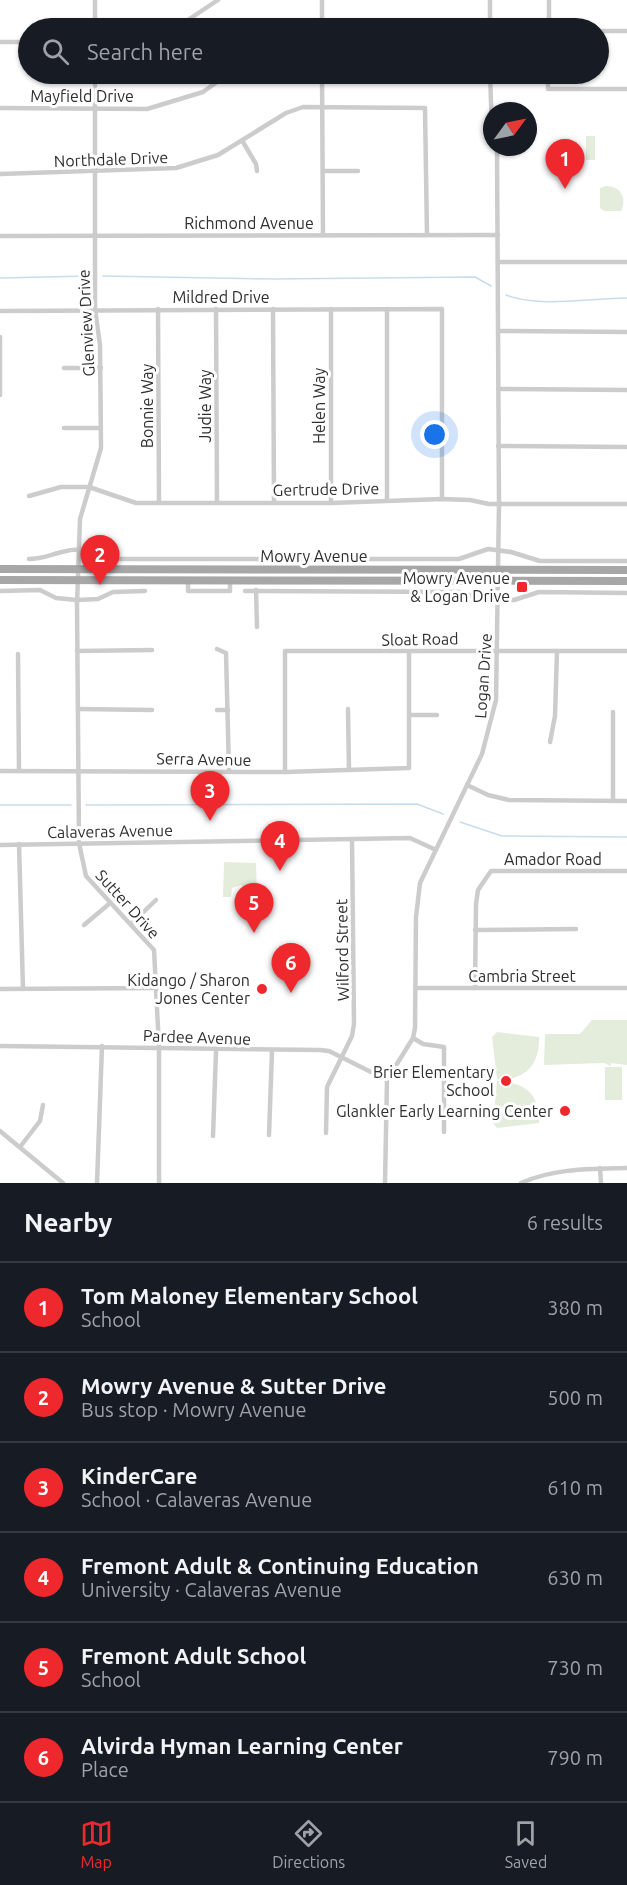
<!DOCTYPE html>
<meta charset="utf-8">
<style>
:root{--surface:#171b24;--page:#20242c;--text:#f1f3f6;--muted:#9ea1a6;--line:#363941;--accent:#ef282e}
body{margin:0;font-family:Ubuntu,sans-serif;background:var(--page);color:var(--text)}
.compass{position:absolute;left:483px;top:102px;width:54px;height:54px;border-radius:50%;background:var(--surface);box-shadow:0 2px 4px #0004;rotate:57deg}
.you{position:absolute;left:435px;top:435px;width:21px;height:21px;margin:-15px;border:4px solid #fff;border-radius:50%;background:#1a73e8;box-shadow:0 0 0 9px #1a73e833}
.badge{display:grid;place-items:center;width:39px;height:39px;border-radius:50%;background:var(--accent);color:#fff;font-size:20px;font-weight:700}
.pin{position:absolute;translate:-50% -50px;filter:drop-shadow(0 2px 3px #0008)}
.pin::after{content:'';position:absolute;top:32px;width:21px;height:18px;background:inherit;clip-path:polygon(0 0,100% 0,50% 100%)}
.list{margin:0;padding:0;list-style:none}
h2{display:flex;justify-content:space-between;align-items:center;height:78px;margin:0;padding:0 24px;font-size:26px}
h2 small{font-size:20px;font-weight:400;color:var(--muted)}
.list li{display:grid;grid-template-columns:39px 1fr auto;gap:18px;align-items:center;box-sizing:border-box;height:90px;padding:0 24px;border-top:2px solid var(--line)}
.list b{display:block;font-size:22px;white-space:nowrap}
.list p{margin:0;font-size:20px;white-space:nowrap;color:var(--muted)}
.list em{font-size:20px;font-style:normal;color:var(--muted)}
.icon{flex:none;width:33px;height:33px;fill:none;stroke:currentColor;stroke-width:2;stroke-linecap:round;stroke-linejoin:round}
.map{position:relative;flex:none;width:627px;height:1183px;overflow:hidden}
.search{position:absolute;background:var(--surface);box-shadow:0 2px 4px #0004;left:18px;right:18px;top:18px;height:66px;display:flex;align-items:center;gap:15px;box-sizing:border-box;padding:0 21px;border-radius:33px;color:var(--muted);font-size:22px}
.sheet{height:618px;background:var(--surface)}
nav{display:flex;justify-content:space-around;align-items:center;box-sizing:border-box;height:84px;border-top:2px solid var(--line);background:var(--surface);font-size:16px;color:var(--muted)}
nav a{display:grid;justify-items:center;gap:3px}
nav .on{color:var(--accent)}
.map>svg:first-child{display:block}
</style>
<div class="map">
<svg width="627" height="1183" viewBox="0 0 627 1183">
<rect width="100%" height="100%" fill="#fff"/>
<g fill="#e4eddc">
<rect x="586" y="136" width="9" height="24"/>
<path d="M 606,186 C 621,186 627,198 621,211 L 604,211 L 600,208 L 600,188 Z"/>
<polygon points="224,862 256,863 257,897 250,897 248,887 241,885 232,888 231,897 223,897"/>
<polygon points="592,1020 627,1020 627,1065 611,1063 611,1066 604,1063 544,1065 545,1034 580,1034"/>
<path d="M 497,1032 L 539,1037 C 540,1065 525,1081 497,1079 L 492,1037 Z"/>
<rect x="605" y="1067" width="17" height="33"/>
<path d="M 497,1081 C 526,1083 539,1093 539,1123 L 497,1128 L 493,1123 Z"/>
</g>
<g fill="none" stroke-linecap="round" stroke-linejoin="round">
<g stroke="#c7ddee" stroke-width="1.5">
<polyline points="103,276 273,279 475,277 491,286"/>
<polyline points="0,278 89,276"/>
<path d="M 506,295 C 537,308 592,298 627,298"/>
<polyline points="0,805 71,805"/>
<polyline points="86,805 417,804 443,814"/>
<polyline points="460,822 502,836 627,837"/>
</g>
<g stroke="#ccc" stroke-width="4.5">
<polyline points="95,0 95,28"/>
<polyline points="322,0 322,28"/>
<polyline points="176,28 218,0"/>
<polyline points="490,28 490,0"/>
<polyline points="549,28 549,0"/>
<polyline points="598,31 627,31"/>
<polyline points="0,42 28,42"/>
<polyline points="95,74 95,309 100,345 101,448 80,519 77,604 79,843 86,876 154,950 159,1047 159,1183"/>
<polyline points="322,74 323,235"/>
<polyline points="490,74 492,131"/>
<polyline points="548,74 548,89 627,89"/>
<polyline points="0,108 147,109 203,92 228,74"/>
<polyline points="243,142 256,164 257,171"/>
<polyline points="324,171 358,171"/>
<polyline points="0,174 176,168 218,155 286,113 303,107 425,108 427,235"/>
<polyline points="0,236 498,235"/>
<polyline points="498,262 627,262"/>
<polyline points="158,309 159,503"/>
<polyline points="216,309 217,503"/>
<polyline points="273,309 274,502"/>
<polyline points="331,309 331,503"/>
<polyline points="0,311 442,309 442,499"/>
<polyline points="498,331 627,332"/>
<polyline points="0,337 0,395"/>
<polyline points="64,368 101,368"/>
<polyline points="498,389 627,390"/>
<polyline points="64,428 101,428"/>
<polyline points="498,446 627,447"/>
<polyline points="29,496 61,487 89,487 136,503 331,503 442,499 470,500 489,504 627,504"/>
<polyline points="387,500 387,309"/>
<path d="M 29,559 C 42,559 49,555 62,552 C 82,546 99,552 118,559 L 459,559 L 488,549 L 511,552 L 540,561 L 627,561"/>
<polyline points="188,581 188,591 230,591 230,581"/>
<polyline points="256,590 257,627"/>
<polyline points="0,591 40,590 56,598 77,600 98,599 113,592 145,591"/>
<polyline points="245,591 459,592 485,600 514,600 539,592 627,593"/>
<polyline points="217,649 226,653 229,772"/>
<polyline points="77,651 152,650"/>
<polyline points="18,654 19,771"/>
<polyline points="79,709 152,710"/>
<polyline points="348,709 349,770"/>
<polyline points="217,710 228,710"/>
<polyline points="410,715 437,715"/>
<polyline points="550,742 555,716 557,651"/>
<polyline points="0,771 285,772 409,768 409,652"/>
<polyline points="285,772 285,651 627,651"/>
<polyline points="467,785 488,795 509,800 627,801"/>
<polyline points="613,801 613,712"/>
<polyline points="19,844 23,989"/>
<polyline points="0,845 410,838 434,849"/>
<polyline points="131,924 156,900"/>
<polyline points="84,925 109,904"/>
<polyline points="475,930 576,929"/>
<polyline points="475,987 476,904 478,890 491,871 627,871"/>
<polyline points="416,988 627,988"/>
<polyline points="0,989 157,988"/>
<polyline points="413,1038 423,1044 444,1047 444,1132"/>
<polyline points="0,1046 320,1050 329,1051 387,1080"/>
<polyline points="0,1131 63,1183"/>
<polyline points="326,1133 327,1087 352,1036 354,1024 352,840"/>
<polyline points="269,1135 272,1051"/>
<polyline points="213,1136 216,1051"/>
<polyline points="20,1147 40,1121 43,1105"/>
<polyline points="600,1168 601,1183"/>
<polyline points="97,1183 102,1046"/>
<polyline points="385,1183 387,1080 413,1038 415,1028 416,917 420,883 482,754 496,700 499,503 497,147"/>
<path d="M 521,1183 C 555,1168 590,1169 627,1168"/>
</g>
<g stroke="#a7a7a7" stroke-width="8">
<polyline points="0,569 627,570"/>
<polyline points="0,580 627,581"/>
</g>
</g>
<g fill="#ef282e" stroke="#fff" stroke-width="2">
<rect x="516" y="581" width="12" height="12" rx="3"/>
<circle cx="262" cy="989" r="6"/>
<circle cx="506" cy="1081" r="6"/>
<circle cx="565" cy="1111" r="6"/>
</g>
<g text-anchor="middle" stroke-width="6" stroke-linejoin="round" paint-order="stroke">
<g font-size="16" fill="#2f2f2f" stroke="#fff">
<text x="82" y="102">Mayfield Drive</text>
<text transform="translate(111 159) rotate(-2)" y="6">Northdale Drive</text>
<text x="249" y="229">Richmond Avenue</text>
<text x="221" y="303">Mildred Drive</text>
<text transform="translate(86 323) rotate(-93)" y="6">Glenview Drive</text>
<text transform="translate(147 406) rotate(-90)" y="6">Bonnie Way</text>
<text transform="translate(205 406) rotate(-90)" y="6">Judie Way</text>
<text transform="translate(319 406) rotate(-90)" y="6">Helen Way</text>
<text transform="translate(326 489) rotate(-1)" y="6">Gertrude Drive</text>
<text x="314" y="562">Mowry Avenue</text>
<text transform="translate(420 639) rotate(-1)" y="6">Sloat Road</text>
<text transform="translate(483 676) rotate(-86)" y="6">Logan Drive</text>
<text transform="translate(204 759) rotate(1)" y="6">Serra Avenue</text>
<text transform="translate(110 831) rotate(-1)" y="6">Calaveras Avenue</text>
<text x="553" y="865">Amador Road</text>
<text transform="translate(128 904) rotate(48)" y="6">Sutter Drive</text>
<text transform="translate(342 950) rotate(-91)" y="6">Wilford Street</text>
<text x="522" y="982">Cambria Street</text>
<text transform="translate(197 1037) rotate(2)" y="6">Pardee Avenue</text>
</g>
<g font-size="16" fill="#2f2f2f" stroke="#fff" text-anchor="end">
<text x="510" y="584">Mowry Avenue<tspan x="510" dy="18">&amp; Logan Drive</tspan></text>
<text x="250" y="986">Kidango / Sharon<tspan x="250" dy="18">Jones Center</tspan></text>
<text x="494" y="1078">Brier Elementary<tspan x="494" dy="18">School</tspan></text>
<text x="553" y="1117">Glankler Early Learning Center</text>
</g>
</g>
</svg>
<svg class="compass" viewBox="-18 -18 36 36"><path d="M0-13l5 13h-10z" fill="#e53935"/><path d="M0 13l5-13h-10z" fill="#9ea1a6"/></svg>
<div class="you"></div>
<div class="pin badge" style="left:565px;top:189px">1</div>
<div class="pin badge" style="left:100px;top:585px">2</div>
<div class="pin badge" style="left:210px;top:821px">3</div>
<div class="pin badge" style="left:280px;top:871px">4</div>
<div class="pin badge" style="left:254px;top:933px">5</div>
<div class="pin badge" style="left:291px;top:993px">6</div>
<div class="search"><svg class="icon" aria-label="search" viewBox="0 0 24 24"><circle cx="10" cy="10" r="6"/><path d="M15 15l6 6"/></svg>Search here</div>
</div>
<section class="sheet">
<h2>Nearby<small>6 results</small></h2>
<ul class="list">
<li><span class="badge">1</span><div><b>Tom Maloney Elementary School</b><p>School</p></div><em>380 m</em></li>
<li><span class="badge">2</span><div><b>Mowry Avenue &amp; Sutter Drive</b><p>Bus stop · Mowry Avenue</p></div><em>500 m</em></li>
<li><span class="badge">3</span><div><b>KinderCare</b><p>School · Calaveras Avenue</p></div><em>610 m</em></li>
<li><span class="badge">4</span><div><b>Fremont Adult &amp; Continuing Education</b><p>University · Calaveras Avenue</p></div><em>630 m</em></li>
<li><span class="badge">5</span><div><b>Fremont Adult School</b><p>School</p></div><em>730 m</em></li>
<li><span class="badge">6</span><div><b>Alvirda Hyman Learning Center</b><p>Place</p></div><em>790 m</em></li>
</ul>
</section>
<nav>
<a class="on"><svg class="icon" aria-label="map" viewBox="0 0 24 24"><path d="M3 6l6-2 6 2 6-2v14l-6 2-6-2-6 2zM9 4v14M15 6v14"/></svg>Map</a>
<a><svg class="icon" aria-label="directions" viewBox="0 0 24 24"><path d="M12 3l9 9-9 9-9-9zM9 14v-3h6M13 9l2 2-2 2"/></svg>Directions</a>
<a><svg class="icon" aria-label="saved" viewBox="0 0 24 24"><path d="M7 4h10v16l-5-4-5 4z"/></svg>Saved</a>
</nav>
